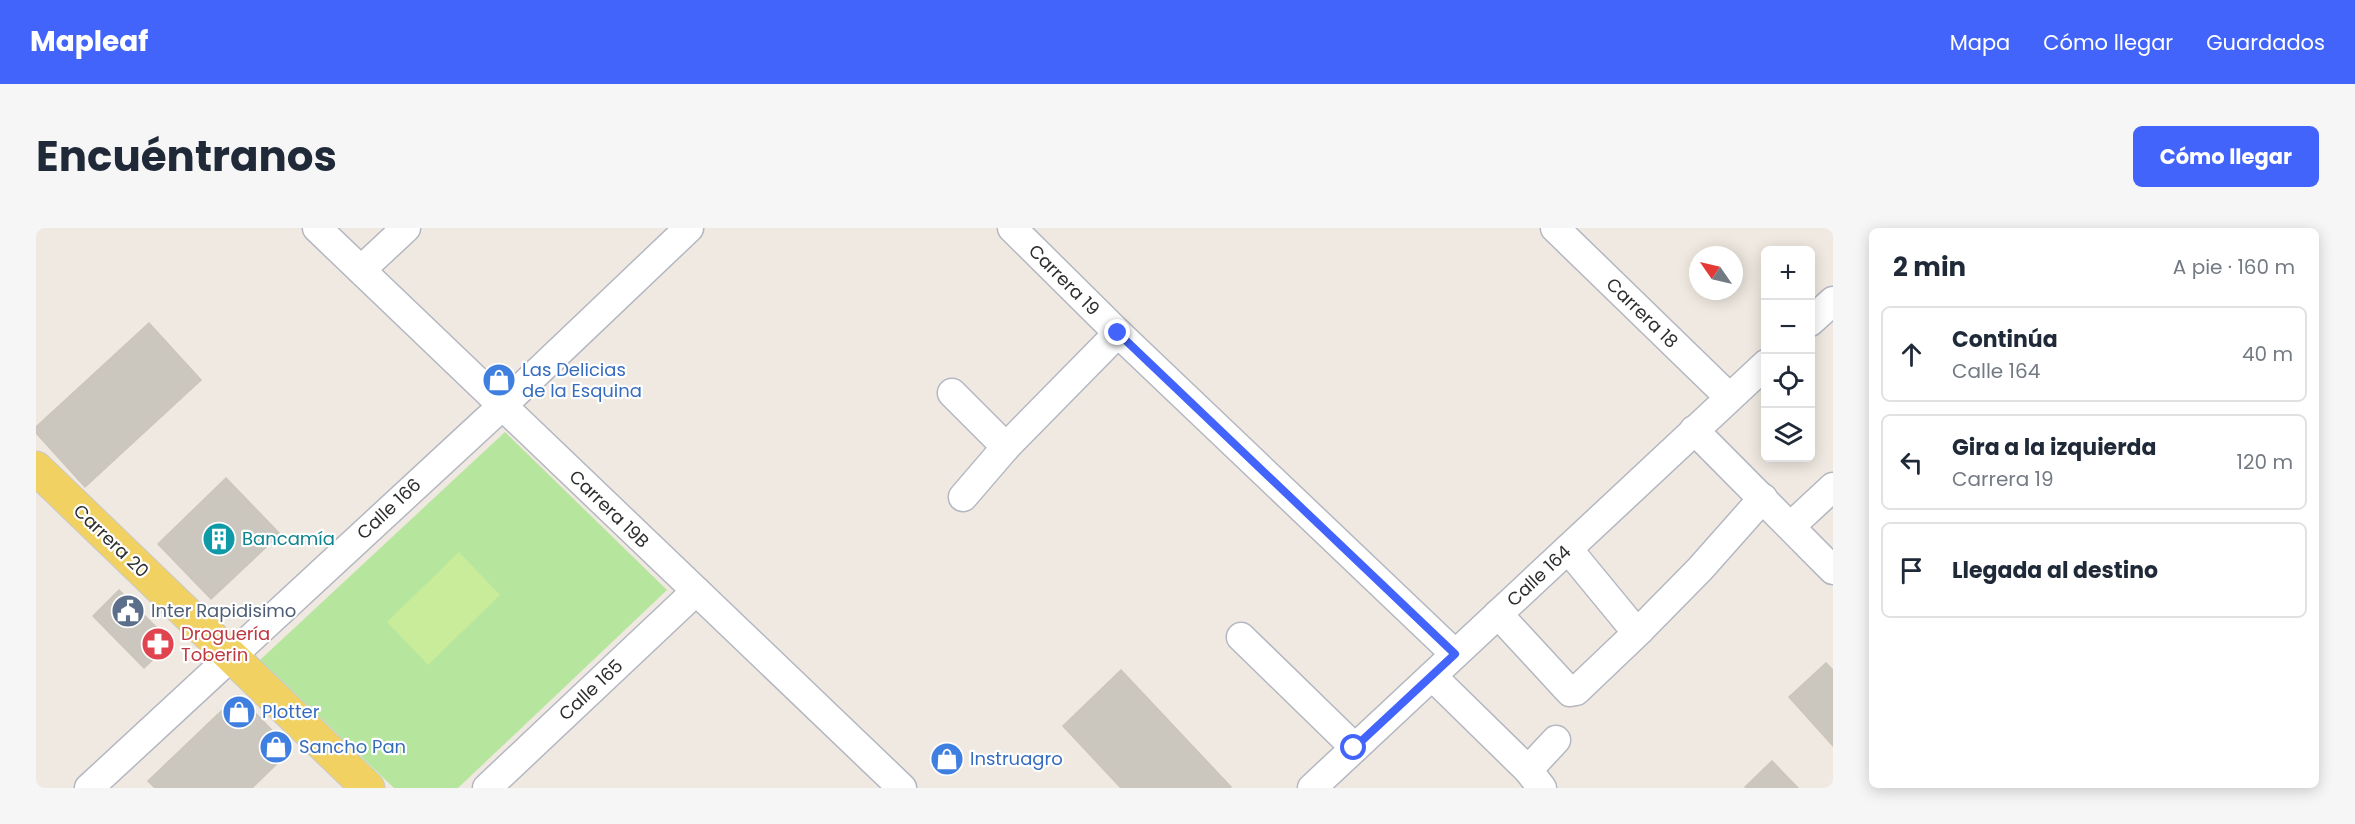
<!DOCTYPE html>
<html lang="es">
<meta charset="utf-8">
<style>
:root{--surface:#fff;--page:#f6f6f7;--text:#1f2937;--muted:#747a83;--line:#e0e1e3;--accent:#4264fb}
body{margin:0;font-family:Poppins,sans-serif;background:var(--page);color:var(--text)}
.controls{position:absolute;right:18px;top:18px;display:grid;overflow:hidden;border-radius:9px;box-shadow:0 3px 15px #0003}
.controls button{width:54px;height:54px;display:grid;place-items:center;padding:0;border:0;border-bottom:2px solid var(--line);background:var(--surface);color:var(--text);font:30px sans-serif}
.compass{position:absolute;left:1653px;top:18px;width:54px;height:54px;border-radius:50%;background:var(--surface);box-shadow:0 3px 15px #0003;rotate:304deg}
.stop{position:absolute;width:18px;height:18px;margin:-14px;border:4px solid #4264fb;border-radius:50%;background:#fff}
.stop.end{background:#4264fb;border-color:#fff;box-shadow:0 2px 6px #0008}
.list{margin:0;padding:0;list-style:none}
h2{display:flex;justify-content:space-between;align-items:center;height:78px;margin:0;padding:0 24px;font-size:26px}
h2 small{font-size:20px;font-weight:400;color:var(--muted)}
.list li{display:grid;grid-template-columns:39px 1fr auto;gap:18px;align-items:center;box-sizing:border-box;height:96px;margin:0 12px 12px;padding:0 12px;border:2px solid var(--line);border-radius:9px}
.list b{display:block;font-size:22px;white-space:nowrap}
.list p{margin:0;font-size:20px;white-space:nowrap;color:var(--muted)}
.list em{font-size:20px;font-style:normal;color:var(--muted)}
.icon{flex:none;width:33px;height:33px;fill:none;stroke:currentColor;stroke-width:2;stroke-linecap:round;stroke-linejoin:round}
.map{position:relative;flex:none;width:1797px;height:560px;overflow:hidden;border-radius:9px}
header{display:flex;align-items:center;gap:36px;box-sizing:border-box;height:84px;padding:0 30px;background:var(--accent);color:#fff}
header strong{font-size:28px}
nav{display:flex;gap:33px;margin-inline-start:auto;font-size:21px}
.intro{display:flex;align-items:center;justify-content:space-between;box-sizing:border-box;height:144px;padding:0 36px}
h1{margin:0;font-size:42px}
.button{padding:15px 27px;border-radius:9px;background:var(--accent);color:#fff;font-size:21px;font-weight:700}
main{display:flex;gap:36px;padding:0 36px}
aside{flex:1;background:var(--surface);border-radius:9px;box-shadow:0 3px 15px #0003}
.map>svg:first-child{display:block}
</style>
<header>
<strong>Mapleaf</strong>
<nav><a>Mapa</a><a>Cómo llegar</a><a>Guardados</a></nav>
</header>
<div class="intro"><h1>Encuéntranos</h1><a class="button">Cómo llegar</a></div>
<main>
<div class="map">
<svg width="1797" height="560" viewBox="0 0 1797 560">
<rect width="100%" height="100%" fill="#efe9e1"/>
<polygon fill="#b6e59e" points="469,204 631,362 422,560 358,560 224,432"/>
<polygon fill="#c9ec9a" points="423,324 464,367 392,437 351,394"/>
<g fill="#cbc7bf" stroke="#cbc5ba" stroke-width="1.5">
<polygon points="113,95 165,152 49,259 0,205 0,199"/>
<polygon points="190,250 244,306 175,371 122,316"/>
<polygon points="83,362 135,414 108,440 57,388"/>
<polygon points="1790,435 1797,442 1797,518 1753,469"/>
<polygon points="1085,442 1195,559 1194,560 1085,560 1027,498"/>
<polygon points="202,467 255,522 216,560 119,560 112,553"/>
<polygon points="1736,533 1762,560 1710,560 1709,559"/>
</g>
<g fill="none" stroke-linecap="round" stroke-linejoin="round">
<defs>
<g id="minor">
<polyline points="281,0 866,560"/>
<polyline points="976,0 1082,105 1419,426"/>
<polyline points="1519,0 1693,169"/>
<polyline points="325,42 370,0"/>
<polyline points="1774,94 1797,73"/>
<polyline points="916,165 970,219"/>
<polyline points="1658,202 1797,342"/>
<polyline points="927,269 970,219 1082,105"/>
<polyline points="1755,298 1797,259"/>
<polyline points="1532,321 1597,400 1604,402 1664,341 1727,270"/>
<polyline points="1462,386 1534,464 1540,463 1604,402"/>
<polyline points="1205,409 1319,520"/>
<polyline points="1396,448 1492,542 1506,560"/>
<polyline points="1492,542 1520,512"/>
<polyline points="53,560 466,178 653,0"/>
<polyline points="451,560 660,363"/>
<polyline points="1276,560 1730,136"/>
</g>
<polyline id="major" points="0,240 332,560"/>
</defs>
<use href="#minor" stroke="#b4b7c1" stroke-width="31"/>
<use href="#major" stroke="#c9c9c9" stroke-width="35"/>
<use href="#minor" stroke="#fff" stroke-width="28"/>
<use href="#major" stroke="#f2d163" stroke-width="33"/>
</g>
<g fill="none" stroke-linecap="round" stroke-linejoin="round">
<polyline stroke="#4264fb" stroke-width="8" points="1082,105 1419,426 1318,520"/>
</g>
<defs>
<symbol id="shop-disc" viewBox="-11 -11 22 22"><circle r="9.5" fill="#3f7fe0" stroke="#fff"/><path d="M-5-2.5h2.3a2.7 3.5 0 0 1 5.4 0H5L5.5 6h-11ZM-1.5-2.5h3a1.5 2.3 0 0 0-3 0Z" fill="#fff"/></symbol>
<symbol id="building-disc" viewBox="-11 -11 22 22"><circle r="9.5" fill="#0f9aa8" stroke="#fff"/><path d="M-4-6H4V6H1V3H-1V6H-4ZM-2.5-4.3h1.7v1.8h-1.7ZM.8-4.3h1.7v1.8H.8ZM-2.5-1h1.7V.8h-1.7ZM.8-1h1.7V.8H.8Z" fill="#fff"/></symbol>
<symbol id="civic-disc" viewBox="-11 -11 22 22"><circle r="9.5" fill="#5c6f8a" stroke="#fff"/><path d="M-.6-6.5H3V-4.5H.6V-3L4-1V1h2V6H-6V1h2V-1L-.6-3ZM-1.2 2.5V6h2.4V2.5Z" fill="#fff"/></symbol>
<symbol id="pharmacy-disc" viewBox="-11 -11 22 22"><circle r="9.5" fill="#e0444e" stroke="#fff"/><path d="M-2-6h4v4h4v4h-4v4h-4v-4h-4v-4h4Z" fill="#fff"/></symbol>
</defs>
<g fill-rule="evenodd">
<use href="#shop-disc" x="444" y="133" width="38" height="38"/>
<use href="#building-disc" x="164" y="292" width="38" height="38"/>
<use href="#civic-disc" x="73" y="364" width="38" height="38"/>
<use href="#pharmacy-disc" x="103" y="397" width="38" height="38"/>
<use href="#shop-disc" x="184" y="465" width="38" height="38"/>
<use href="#shop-disc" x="221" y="500" width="38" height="38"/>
<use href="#shop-disc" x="892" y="512" width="38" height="38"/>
</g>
<g text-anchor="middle" stroke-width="4.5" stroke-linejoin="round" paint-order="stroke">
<g font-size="18" fill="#2e2e2e" stroke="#fff">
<text transform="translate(1028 52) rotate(45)" y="6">Carrera 19</text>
<text transform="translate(1606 85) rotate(44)" y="6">Carrera 18</text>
<text transform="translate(353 281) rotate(-43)" y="6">Calle 166</text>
<text transform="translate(573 281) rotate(44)" y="6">Carrera 19B</text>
<text transform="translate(75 313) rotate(44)" y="6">Carrera 20</text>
<text transform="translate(1503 348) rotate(-43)" y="6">Calle 164</text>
<text transform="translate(555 462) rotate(-43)" y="6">Calle 165</text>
</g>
<g font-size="18" fill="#366cbe" stroke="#fff" text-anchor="start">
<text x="486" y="148">Las Delicias<tspan x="486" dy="21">de la Esquina</tspan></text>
<text x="226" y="490">Plotter</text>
<text x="263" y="525">Sancho Pan</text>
<text x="934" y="537">Instruagro</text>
</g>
<g font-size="18" fill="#0d838f" stroke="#fff" text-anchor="start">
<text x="206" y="317">Bancamía</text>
</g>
<g font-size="18" fill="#4e5e75" stroke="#fff" text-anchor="start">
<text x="115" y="389">Inter Rapidisimo</text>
</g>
<g font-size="18" fill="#be3a42" stroke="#fff" text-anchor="start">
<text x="145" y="412">Droguería<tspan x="145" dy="21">Toberin</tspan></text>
</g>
</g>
</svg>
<div class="controls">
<button>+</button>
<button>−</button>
<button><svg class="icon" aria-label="locate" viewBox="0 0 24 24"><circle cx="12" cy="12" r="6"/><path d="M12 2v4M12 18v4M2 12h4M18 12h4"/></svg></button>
<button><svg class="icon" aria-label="layers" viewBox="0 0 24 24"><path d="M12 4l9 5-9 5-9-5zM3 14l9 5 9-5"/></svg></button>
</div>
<svg class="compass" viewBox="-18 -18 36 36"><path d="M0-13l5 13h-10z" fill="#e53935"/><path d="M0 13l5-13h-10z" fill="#747a83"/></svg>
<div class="stop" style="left:1318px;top:520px"></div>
<div class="stop end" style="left:1082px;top:105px"></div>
</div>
<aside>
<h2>2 min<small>A pie · 160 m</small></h2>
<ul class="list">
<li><svg class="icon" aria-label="ahead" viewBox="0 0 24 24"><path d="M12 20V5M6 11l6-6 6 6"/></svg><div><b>Continúa</b><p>Calle 164</p></div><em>40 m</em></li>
<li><svg class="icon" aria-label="left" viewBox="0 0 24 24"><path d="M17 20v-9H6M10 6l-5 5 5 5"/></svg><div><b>Gira a la izquierda</b><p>Carrera 19</p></div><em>120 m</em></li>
<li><svg class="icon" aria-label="arrive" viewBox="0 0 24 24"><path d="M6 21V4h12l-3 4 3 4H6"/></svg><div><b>Llegada al destino</b></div></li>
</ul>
</aside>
</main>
